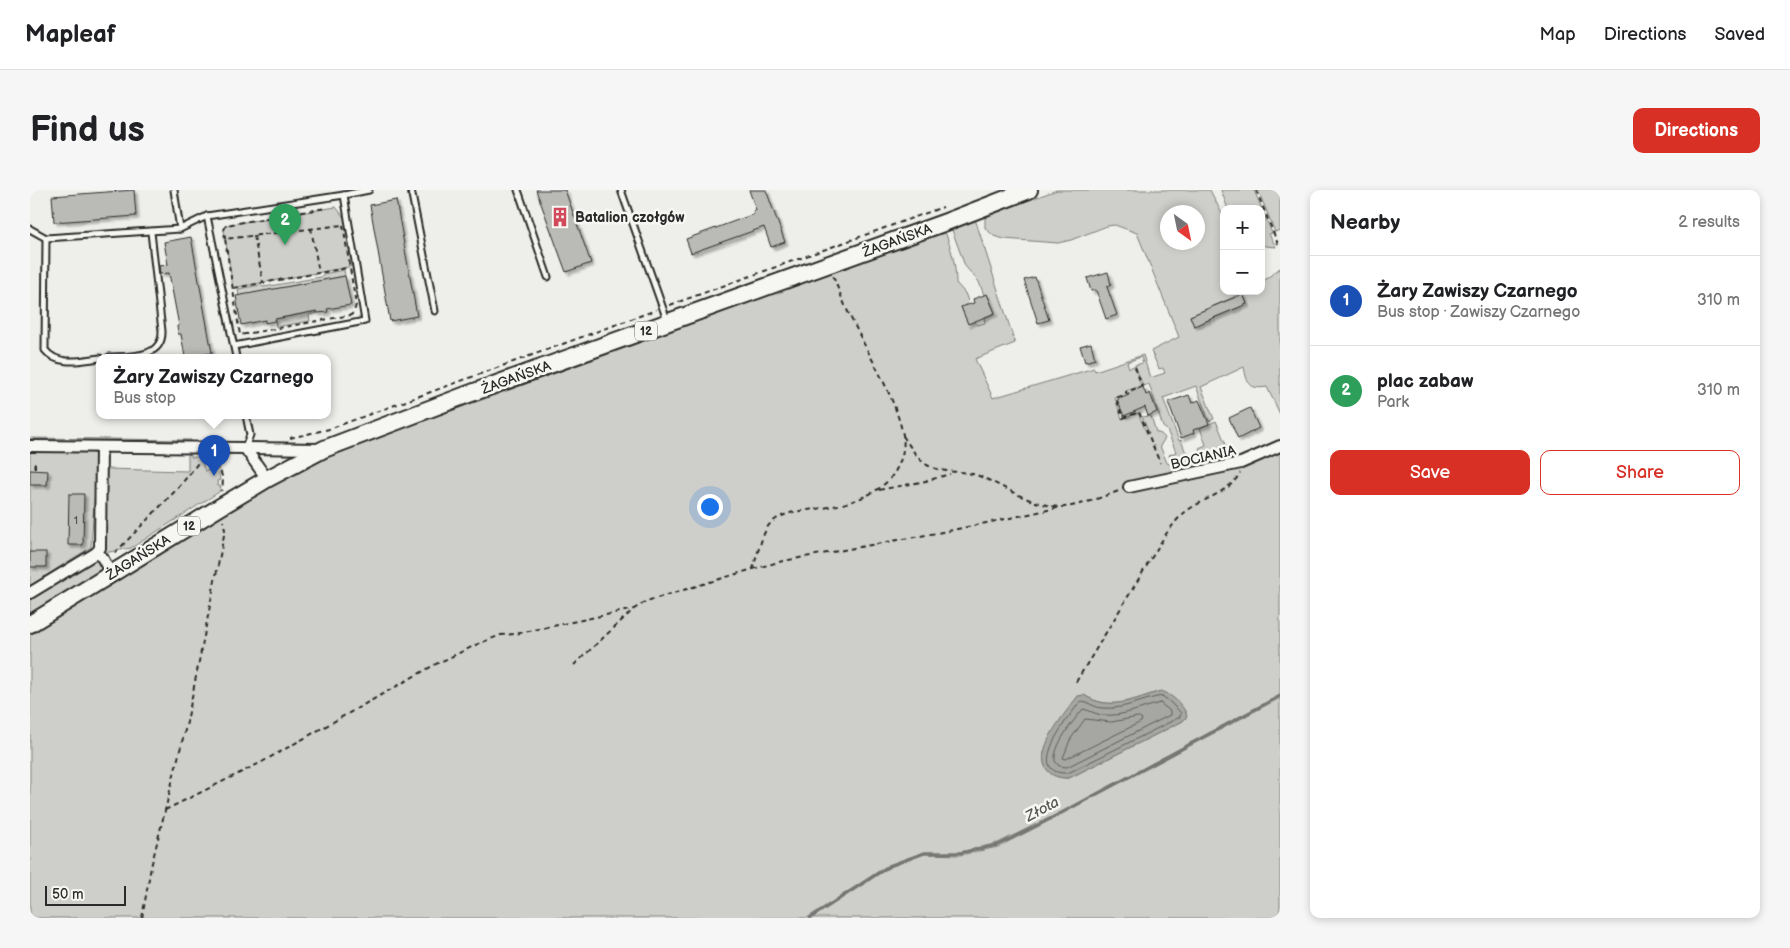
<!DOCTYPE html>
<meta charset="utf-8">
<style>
:root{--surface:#fff;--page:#f6f6f6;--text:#202124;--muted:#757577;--line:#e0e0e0;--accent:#d93025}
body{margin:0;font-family:"Balsamiq Sans",sans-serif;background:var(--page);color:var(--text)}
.controls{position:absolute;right:15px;top:15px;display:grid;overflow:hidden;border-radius:10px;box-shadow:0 2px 8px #0003}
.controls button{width:45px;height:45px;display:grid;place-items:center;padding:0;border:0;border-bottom:1px solid var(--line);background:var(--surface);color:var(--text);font:25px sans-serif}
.compass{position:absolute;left:1130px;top:15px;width:45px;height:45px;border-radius:50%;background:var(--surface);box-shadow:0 2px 8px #0003;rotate:147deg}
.scale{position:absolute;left:15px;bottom:12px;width:81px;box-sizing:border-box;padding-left:5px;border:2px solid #2b2b2b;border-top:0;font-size:14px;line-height:18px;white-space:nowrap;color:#2b2b2b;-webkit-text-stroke:4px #f6f6f2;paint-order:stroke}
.you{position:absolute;left:679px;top:316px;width:18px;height:18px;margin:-12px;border:4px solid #fff;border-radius:50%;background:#1a73e8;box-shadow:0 0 0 8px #1a73e833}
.badge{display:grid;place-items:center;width:32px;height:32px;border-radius:50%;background:var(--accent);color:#fff;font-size:16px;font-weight:700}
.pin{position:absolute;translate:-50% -41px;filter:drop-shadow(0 1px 2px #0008)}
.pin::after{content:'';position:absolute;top:26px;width:18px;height:15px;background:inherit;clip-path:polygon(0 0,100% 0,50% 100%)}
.popup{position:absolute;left:66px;top:164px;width:235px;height:65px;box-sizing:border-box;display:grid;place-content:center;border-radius:10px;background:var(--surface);filter:drop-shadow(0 1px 4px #0005);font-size:16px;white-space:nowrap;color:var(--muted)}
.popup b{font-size:19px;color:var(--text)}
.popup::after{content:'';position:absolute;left:50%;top:100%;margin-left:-10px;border:10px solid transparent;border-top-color:var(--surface)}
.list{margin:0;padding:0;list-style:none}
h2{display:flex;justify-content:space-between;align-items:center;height:65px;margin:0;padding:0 20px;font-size:21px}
h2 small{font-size:16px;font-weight:400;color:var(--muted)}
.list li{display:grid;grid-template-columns:32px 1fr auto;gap:15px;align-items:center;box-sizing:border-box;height:90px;padding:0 20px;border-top:1px solid var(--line)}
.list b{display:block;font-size:19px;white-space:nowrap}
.list p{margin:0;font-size:16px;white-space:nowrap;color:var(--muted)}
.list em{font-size:16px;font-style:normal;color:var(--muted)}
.actions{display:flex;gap:10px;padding:15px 20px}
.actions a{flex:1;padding:11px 0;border:1px solid var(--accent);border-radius:10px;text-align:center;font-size:18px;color:var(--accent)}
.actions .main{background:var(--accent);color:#fff}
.map{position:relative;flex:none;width:1250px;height:728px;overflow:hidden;border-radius:10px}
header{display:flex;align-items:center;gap:30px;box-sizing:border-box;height:70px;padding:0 25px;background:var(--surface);border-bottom:1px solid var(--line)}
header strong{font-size:24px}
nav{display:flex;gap:28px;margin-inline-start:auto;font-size:18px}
.intro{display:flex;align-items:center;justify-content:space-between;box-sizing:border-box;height:120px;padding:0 30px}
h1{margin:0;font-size:35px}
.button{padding:12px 22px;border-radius:10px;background:var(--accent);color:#fff;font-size:18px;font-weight:700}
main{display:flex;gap:30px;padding:0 30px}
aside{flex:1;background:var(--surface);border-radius:10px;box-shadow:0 2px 8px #0003}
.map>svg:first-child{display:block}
</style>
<header>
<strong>Mapleaf</strong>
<nav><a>Map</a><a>Directions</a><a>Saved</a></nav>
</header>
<div class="intro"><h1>Find us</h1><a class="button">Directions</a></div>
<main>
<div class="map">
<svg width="1250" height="728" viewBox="0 0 1250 728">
<defs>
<filter id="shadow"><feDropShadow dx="3" dy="3" stdDeviation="1" flood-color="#0004"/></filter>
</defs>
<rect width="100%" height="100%" fill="#eeeeea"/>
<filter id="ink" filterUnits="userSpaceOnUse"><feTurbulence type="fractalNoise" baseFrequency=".02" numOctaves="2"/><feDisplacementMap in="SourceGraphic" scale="10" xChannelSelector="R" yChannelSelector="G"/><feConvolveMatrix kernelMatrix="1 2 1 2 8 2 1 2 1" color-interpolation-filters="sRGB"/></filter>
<g filter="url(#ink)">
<g fill="#cececa" stroke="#7c7c7a" fill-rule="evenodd">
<path d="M 1027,0 L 1180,0 L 1194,28 L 1194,101 L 1211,101 L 1204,107 L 1160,126 L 1164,136 L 1217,114 L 1213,104 L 1231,101 L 1231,93 L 1250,78 L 1250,224 L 1237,197 C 1219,200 1217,193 1214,177 L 1171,197 L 1184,229 L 1179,231 L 1166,196 L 1133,208 L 1149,251 L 1151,250 L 1156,263 L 1159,262 L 1161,270 L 1160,274 L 1180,273 L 1181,276 L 1250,261 L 1250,505 L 1033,621 L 968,653 L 930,662 L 895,662 L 858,675 L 777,728 L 0,728 L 0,445 C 100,383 199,315 305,263 L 882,54 L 881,52 L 914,39 C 921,57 926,75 926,93 L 935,103 L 938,111 L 937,114 L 931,117 L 938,133 L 945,131 L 947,135 L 955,133 L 954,128 L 965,123 L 957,104 L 954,105 L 949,92 L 935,76 L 921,37 L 945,29 L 985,153 L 945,169 L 963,208 L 1064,178 L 1065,181 L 1113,165 L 1120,188 L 1135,183 L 1133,178 L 1129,179 L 1121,161 L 1149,147 L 1107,43 L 1085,35 L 1077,36 L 1041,50 L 1028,53 L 974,49 L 964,46 L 955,38 L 955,28 L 963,23 ZM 1138,22 L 1168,22 L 1168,52 L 1138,52 ZM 1111,167 L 1113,173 L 1105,175 L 1113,196 L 1119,194 L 1133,237 L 1137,240 L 1146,262 L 1139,265 L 1142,275 L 1137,273 L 1130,256 L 1135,248 L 1131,244 L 1126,242 L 1121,226 L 1112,227 L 1119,243 L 1117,244 L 1108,223 L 1092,229 L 1085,208 L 1097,204 L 1096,201 L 1111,196 L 1104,176 L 1099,178 L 1097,172 ZM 1131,501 L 1138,504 L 1156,522 L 1156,528 L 1153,531 L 1039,588 C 1023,589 1011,580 1014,562 L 1038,520 L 1048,506 L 1054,505 C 1081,522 1103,509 1131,501 Z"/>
<polygon points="1191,0 1224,0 1242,43 1239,44 1246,57 1235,56 1231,52 1231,19 1198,19"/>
<polygon points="1228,0 1250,0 1250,40 1245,42"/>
<polygon points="306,17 316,30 324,76 203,98 194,40 196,35"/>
<polygon points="314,80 315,86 209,106 208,99 230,95 234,97 291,87 293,84"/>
<polygon points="287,121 287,123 279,125 280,131 246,137 245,129"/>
<path d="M 1186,231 L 1202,269 C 1187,273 1176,273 1169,258 L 1176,255 L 1170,238 Z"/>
<polygon points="0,248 161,250 161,253 0,251"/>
<polygon points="0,261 63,262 65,265 65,299 61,357 0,396"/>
<polygon points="158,263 161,263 161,267 170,267 175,281 188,279 190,290 187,291 188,296 191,296 189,302 101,358 74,363 75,279 158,281"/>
<polygon points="66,369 71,372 74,379 0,428 0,407"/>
<polygon points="1250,508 1250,728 782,728 860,677 895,664 930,665 968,657 1013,634"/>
</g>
<path fill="#a6a6a3" stroke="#757573" d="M 1131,501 C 1141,504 1154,515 1157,526 L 1153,531 L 1039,588 C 1031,588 1023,587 1018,581 C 1001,562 1036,522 1048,506 L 1054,505 C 1079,522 1105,509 1131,501 Z"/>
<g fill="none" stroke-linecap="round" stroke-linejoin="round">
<g stroke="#5c5c5b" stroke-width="1">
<path d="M 1132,506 L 1139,511 L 1151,523 L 1150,527 L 1038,583 C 992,585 1040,524 1051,511 C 1059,512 1065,518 1073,518 C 1094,520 1112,509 1132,506 Z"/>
<path d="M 1130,513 L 1140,521 L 1140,525 L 1037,577 L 1029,576 L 1025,571 C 1023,556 1043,531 1053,519 C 1059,520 1065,524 1072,525 C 1092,527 1111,518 1130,513 Z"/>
<polygon points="1109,527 1112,529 1111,532 1036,569 1033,568 1040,550 1055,529 1081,532"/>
</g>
<polyline stroke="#757573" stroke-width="3" points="780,728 859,676 894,663 930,663 968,655 1022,628 1250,506"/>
</g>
<g fill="#babab7" stroke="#2b2b2b" filter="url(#shadow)">
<polygon points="104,0 106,26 24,32 22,6"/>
<polygon points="506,0 535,0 561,73 536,82"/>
<polygon points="719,0 736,0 755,52 741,57 734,37 661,63 656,49 724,24 723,21 726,20"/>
<polygon points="366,10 387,126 360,131 340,15"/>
<polygon points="161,47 182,163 155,167 151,144 148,144 147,136 149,136 139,83 130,84 129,76 138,75 134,52"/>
<polygon points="1078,82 1081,95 1077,97 1087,125 1076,129 1066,100 1061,101 1057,88"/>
<polygon points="315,86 321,115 297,119 298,122 287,123 287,121 245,129 245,131 235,133 235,130 211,135 206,106"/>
<polygon points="1005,87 1019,130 1008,133 994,90"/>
<polygon points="957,104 965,123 938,134 931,117 944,113 943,109"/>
<polygon points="1213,104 1217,114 1164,136 1160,126"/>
<polygon points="1061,153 1065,169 1055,172 1050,156"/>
<polygon points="1113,197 1116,205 1120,203 1127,222 1118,226 1115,217 1094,226 1087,210 1099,205 1098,203"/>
<polygon points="1159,205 1162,213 1169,210 1179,234 1163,240 1164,243 1151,248 1138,212"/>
<polygon points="1220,218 1229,238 1208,249 1199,228"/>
<polygon points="0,280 18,281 17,295 0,295"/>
<polygon points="39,304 54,304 53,355 38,355"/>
<rect x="0" y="362" width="16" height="15"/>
</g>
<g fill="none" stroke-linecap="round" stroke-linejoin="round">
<defs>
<g id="lane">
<polyline points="144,0 150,39"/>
<polyline points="381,0 405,121"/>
<polyline points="488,0 518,87"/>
<polyline points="591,0 637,130"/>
<polyline points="314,5 339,0"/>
<polyline points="177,26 206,167"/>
<polyline points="0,39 16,48 150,39 177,26 314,5 335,131 204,156"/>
<path d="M 16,48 L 15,160 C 28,177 52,170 70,168"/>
<path d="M 79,167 C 99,166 133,169 132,141 L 121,42"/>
<polyline points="215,258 220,245 216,225"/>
</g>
<g id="street">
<polyline points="0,256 215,258 237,289"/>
<polyline points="215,258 290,259"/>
<polyline points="1099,297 1211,273 1250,256"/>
<polyline points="66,363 72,367 81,384"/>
<polyline points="0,403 66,363 70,358 71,257"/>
</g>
<polyline id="primary" points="0,434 190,317 237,289 294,259 436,205 916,32 999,0"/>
</defs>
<use href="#lane" stroke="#2b2b2b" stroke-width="9"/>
<use href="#street" stroke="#2b2b2b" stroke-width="14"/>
<use href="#primary" stroke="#2b2b2b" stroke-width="20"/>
<g stroke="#2b2b2b" stroke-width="2" stroke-dasharray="5 4" stroke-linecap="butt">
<polyline points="1226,0 1248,54"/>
<polygon points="313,35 326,115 324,122 321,125 210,145 195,49"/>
<polyline points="281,38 289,83"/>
<polyline points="224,46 233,92"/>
<polyline points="195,49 194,40 196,35 296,18"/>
<polyline points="204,98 317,78"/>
<polyline points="640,115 913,17"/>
<polyline points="1105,177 1112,196 1096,202 1097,204 1086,208 1093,228 1109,222 1130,273"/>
<path d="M 873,246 C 880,256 887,269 897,275 C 916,285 932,279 949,286 C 976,297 1000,315 1030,317 C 1045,318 1074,306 1089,301"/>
<polyline points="260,248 299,239 626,120"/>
<path d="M 179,268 C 190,276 196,289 191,301"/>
<polyline points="5,273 5,279"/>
<polyline points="849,300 896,291 920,284"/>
<polyline points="85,363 149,297 172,268"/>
<polyline points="723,379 753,371 923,340 1032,317"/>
<path d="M 544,475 L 604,419 L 617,411 L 723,379 C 726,369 733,340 740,334 C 752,322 770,321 786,319 C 815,315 853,306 867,278 C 872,269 875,256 873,245 C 865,207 843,173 826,138 C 817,121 810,104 803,86"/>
<path d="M 1046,492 L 1136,344 C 1143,335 1149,326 1158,320 C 1175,308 1200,302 1210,283"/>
<polyline points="135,620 232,572 406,474 450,453 471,445 485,444 604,419"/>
<polyline points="112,728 121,677 157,532 195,340 193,331"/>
</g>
<use href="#lane" stroke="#f6f6f2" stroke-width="5"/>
<use href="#street" stroke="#f6f6f2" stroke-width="10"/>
<use href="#primary" stroke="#f6f6f2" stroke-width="16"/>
</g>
</g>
<defs>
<symbol id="building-bare" viewBox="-9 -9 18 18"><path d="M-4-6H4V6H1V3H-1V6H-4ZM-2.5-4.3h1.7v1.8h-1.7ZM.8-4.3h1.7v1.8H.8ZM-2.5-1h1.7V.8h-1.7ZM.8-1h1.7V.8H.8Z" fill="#d1495b" stroke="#f6f6f2" stroke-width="2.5" paint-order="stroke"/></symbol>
</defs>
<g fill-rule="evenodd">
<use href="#building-bare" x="516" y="13" width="28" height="28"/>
</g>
<g text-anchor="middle" stroke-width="5" stroke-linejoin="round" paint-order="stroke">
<g font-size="11" fill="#4f4f4e">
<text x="46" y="334">1</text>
</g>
<g fill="#f6f6f2" stroke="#686867" stroke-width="1">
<rect x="605" y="131.5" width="22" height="19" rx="4"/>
<rect x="148" y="326.5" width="22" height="19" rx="4"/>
</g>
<g font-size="12" font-weight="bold" fill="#2b2b2b">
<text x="616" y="145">12</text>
<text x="159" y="340">12</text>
</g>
<g font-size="14" font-weight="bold" fill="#2b2b2b" stroke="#f6f6f2" text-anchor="start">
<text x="545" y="32">Batalion czołgów</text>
</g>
<g font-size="14" fill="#2b2b2b" stroke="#f6f6f2">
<text transform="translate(867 50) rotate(-20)" y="5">ŻAGAŃSKA</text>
<text transform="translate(486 187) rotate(-20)" y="5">ŻAGAŃSKA</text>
<text transform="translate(1173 267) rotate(-13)" y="5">BOCIANIA</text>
<text transform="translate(108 367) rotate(-32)" y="5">ŻAGAŃSKA</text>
</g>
<g font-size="15" font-style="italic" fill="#565655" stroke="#f6f6f2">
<text transform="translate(1012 619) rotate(-28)" y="5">Złota</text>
</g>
</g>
</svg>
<div class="controls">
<button>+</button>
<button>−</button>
</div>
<svg class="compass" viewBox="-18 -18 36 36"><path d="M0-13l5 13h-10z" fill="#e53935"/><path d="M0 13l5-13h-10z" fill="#757577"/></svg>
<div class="scale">50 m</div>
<div class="you"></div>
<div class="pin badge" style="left:184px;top:286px;background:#1a4fb4">1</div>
<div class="popup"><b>Żary Zawiszy Czarnego</b>Bus stop</div>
<div class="pin badge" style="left:255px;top:55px;background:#2e9e5b">2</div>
</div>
<aside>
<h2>Nearby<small>2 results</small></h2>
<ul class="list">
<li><span class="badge" style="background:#1a4fb4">1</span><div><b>Żary Zawiszy Czarnego</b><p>Bus stop · Zawiszy Czarnego</p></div><em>310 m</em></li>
<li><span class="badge" style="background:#2e9e5b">2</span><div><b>plac zabaw</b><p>Park</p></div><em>310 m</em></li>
</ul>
<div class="actions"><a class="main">Save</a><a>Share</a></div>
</aside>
</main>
